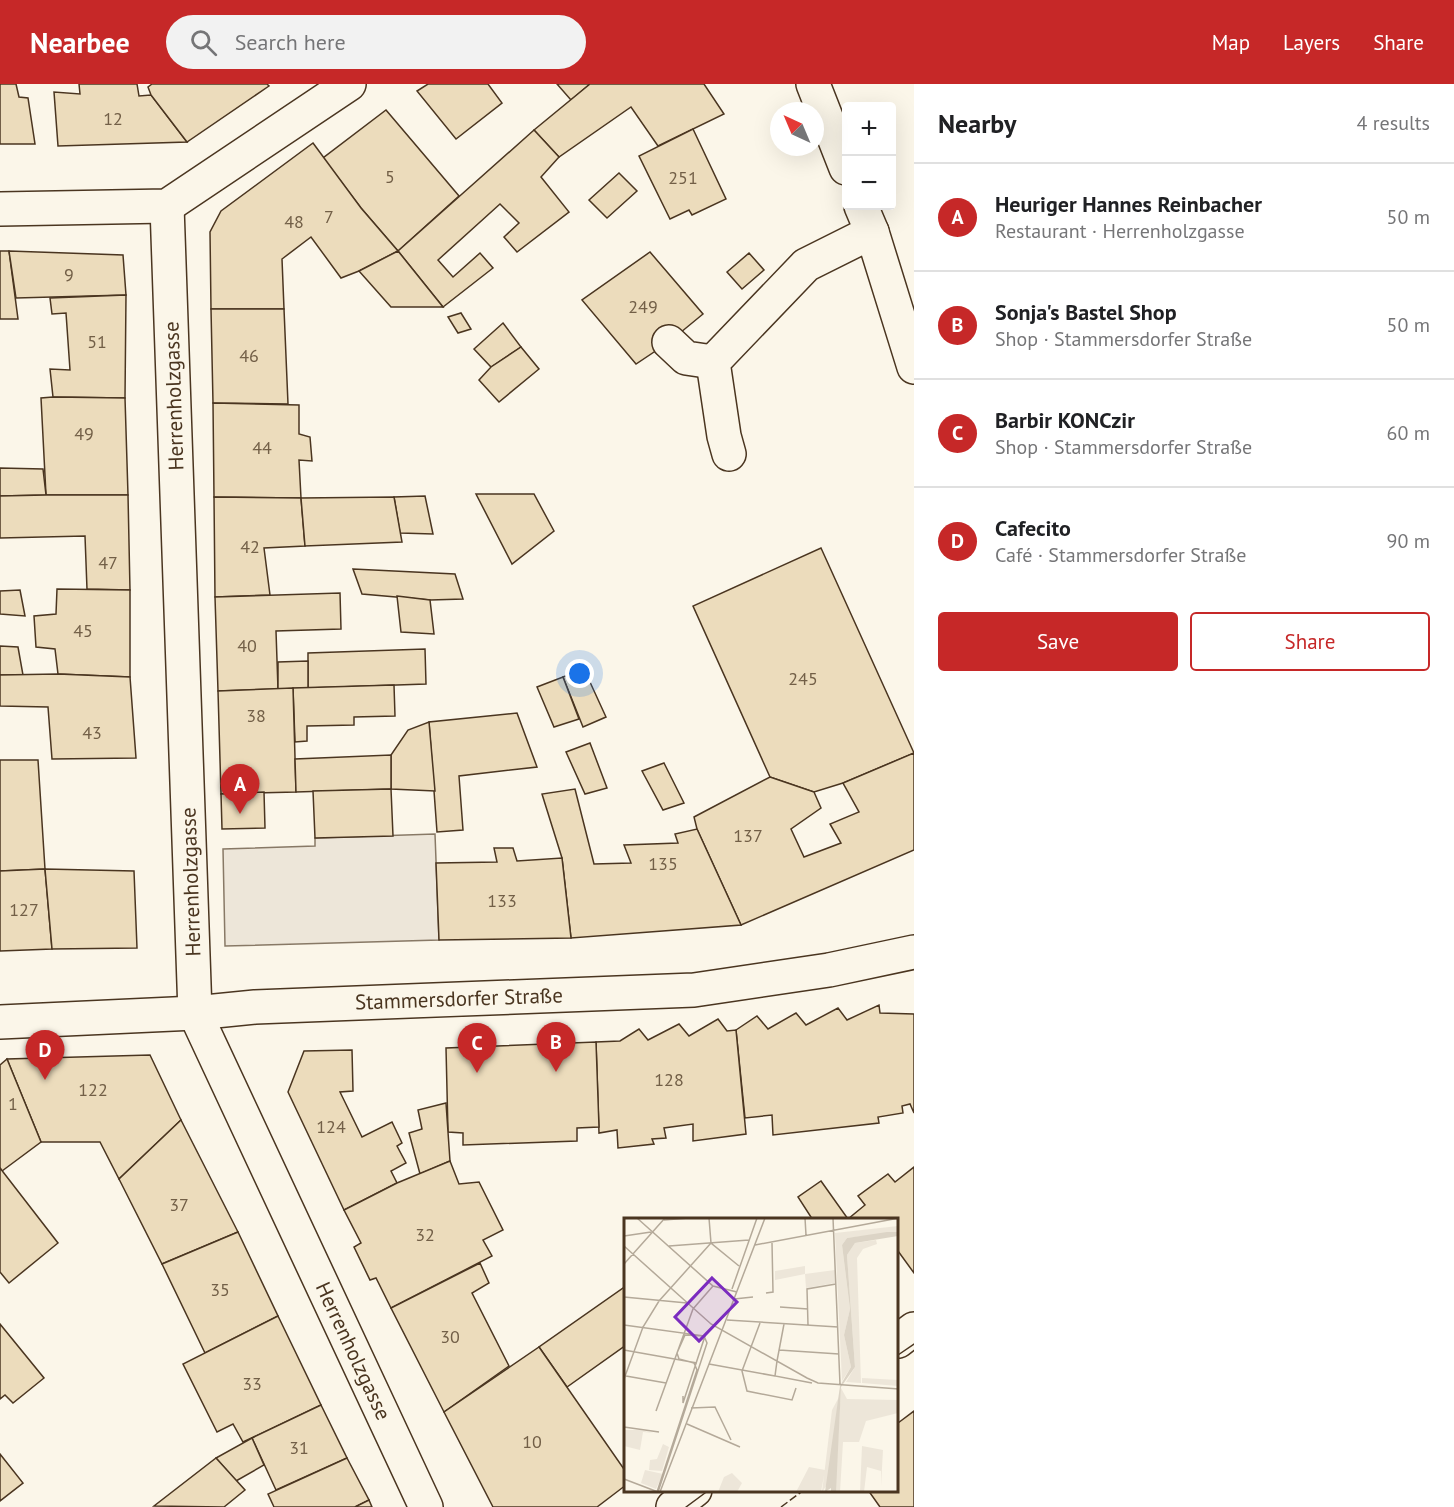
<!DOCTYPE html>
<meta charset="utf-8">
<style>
:root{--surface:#fff;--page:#f2f2f2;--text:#202124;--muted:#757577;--line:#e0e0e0;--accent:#c62828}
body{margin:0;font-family:"PT Sans",sans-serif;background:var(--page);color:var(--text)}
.controls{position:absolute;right:18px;top:18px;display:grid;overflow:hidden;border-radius:6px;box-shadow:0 6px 24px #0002}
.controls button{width:54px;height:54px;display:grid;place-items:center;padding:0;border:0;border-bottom:2px solid var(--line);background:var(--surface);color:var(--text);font:30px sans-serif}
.compass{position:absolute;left:770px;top:18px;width:54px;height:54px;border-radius:50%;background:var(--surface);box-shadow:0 6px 24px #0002;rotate:316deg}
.you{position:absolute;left:580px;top:590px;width:21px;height:21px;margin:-15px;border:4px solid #fff;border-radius:50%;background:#1a73e8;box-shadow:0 0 0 9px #1a73e833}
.badge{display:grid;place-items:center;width:39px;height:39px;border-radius:50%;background:var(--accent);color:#fff;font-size:20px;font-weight:700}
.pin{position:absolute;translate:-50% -50px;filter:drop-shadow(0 2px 3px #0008)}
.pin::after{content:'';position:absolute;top:32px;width:21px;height:18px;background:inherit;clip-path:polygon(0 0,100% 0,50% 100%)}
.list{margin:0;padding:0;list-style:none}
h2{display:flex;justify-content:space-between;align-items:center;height:78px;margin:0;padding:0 24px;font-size:26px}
h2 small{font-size:20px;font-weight:400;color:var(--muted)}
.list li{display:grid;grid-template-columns:39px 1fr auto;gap:18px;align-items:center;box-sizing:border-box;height:108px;padding:0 24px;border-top:2px solid var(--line)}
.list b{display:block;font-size:22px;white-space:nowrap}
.list p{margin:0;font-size:20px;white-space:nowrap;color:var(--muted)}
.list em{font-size:20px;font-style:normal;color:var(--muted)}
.actions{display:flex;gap:12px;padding:18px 24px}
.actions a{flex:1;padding:14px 0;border:2px solid var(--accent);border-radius:6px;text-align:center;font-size:21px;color:var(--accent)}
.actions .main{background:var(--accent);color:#fff}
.icon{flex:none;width:33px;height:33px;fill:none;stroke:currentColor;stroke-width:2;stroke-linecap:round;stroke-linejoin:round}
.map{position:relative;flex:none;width:914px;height:1423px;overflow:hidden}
header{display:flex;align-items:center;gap:36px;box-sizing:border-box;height:84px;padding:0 30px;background:var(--accent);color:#fff}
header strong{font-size:28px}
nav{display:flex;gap:33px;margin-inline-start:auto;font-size:21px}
.search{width:420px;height:54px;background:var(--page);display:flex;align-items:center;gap:15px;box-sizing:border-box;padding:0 21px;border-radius:33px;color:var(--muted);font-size:22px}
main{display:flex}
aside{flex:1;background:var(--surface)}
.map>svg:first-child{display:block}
</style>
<header>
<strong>Nearbee</strong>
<div class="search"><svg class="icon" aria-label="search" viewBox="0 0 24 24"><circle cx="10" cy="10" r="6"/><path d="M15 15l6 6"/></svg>Search here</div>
<nav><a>Map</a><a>Layers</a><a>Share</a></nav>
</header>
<main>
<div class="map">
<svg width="914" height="1423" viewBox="0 0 914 1423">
<rect width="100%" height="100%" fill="#fbf6e9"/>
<polygon fill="#ede6d9" stroke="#887966" stroke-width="1.5" points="435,750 439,856 225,862 223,765 315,762 315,754"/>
<g fill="#ecdcbc" stroke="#4a3520" stroke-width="1.5">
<polygon points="0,0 16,0 19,13 28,14 35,60 0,60"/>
<polygon points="79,0 137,0 139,12 151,11 187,58 58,62 54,8 80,10"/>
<polygon points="152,0 267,0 269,2 187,58 151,11 148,3"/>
<polygon points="428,0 488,0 502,19 456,55 417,7"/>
<polygon points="557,0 590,0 571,16"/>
<polygon points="590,0 704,0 724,30 658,62 631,23 559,73 534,46"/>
<polygon points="386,26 459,112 398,167 361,124 323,74"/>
<polygon points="693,45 726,115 692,131 689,126 670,135 639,72"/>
<polygon points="534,46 559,73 541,93 569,128 517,168 504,153 519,139 500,120 438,176 453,193 480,169 493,184 443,223 398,167"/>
<polygon points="313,59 361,124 398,167 359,187 341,194 311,153 282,175 284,225 211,225 210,148 221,127"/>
<polygon points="619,89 637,107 607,134 589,116"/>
<polygon points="0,167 9,167 18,235 0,235"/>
<polygon points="9,167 123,171 126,211 16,214"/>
<polygon points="398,167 443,223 391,223 359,187"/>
<polygon points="650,168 703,230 669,258 636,280 582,216"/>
<polygon points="749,169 764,186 742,205 727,188"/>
<polygon points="126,211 125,314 53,313 50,285 70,286 66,229 52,230 50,214"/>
<polygon points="211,225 284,225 288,320 213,319"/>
<polygon points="461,229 471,245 458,249 448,233"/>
<polygon points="503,239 521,263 491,283 474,265"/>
<polygon points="521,263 539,285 499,318 479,296 491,283"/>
<polygon points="53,313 125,314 128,411 46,411 41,314"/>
<polygon points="213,319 299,321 299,350 310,353 312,377 299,376 301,414 214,413"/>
<polygon points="0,384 43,385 46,411 0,412"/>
<polygon points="476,410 534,410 554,447 512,480"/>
<polygon points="46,411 128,411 130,506 87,505 85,452 0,454 0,412"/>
<polygon points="425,412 433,450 400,449 394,413"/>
<polygon points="214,413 301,414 305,462 264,464 270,511 215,513"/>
<polygon points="394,413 402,458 305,462 301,414"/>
<polygon points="821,464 914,669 843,699 814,708 770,693 693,522"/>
<polygon points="353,485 455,490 463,515 430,516 362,510"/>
<polygon points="57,505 130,506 130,593 58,590 55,565 36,563 34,532 56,530"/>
<polygon points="20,506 25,532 0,530 0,507"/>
<polygon points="340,509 341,545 276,547 278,605 218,607 215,513"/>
<polygon points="397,512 430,516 434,550 401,548"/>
<polygon points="0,562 18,563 23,591 0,591"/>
<polygon points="425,565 426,600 308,604 308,569"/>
<polygon points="308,577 308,604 278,605 278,578"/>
<polygon points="584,585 606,633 583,643 563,593"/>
<polygon points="58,590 130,593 136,674 52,675 48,623 0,622 0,591"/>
<polygon points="563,593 579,635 554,643 537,603"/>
<polygon points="394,601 395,632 354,633 354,641 307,642 307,657 295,658 293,604"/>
<polygon points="293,604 296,708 221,710 218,607"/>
<polygon points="517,629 537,683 459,692 463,746 437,748 429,638"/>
<polygon points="429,638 435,707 391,705 391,671 408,646"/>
<polygon points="590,659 607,704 585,710 566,668"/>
<polygon points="914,669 914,766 741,841 697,745 694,733 770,693 814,708 821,724 791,745 804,773 841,759 830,740 859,728 843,699"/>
<polygon points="391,671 391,705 296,708 295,675"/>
<polygon points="0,676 38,676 45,785 0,787"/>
<polygon points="664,679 684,719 663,726 642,687"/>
<polygon points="391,705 393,752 315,754 313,707"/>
<polygon points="575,705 594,780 631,779 624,761 678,759 675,750 697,745 741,841 571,854 562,774 542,710"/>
<polygon points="264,708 265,744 222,745 221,710"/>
<polygon points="494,764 513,764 517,777 562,774 571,854 439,856 436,779 497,778"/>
<polygon points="45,785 52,865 0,867 0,787"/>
<polygon points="45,785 134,787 137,864 52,865"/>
<polygon points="879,921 880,929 914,930 914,1029 910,1020 902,1022 903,1029 878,1033 879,1039 773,1051 772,1031 745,1034 736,946 757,932 768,945 796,929 806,941 838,924 847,936"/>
<polygon points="718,935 727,947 736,946 746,1050 693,1057 693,1040 664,1044 666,1054 652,1055 654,1060 618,1064 617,1046 599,1049 596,958 620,957 639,945 648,956 679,940 689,952"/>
<polygon points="596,958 599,1043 577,1044 577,1057 463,1061 463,1049 448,1048 446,964"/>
<polygon points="352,966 353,1007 340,1008 362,1053 392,1038 402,1059 397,1062 406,1079 391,1087 397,1099 344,1126 288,1008 304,967"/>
<polygon points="150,971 181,1036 119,1095 100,1058 41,1058 7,975"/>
<polygon points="7,975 41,1058 2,1087 0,1084 0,981"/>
<polygon points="446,1019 450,1077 420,1090 409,1049 422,1045 418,1026"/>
<polygon points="181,1036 238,1148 162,1180 119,1095"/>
<polygon points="450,1077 459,1100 479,1098 503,1146 483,1156 492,1172 391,1224 376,1194 370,1196 354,1163 361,1159 344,1126 397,1099"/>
<polygon points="914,1083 914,1189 898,1167 898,1135 848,1135 865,1121 858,1112 888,1090 895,1098"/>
<polygon points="0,1084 58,1159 9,1199 0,1188"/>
<polygon points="821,1097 848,1135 808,1135 811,1133 798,1113"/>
<polygon points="238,1148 278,1232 205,1269 162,1180"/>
<polygon points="480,1179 489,1199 472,1209 509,1282 444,1328 391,1224"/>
<polygon points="626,1202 626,1261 567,1303 539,1263"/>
<polygon points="278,1232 321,1321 243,1358 233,1340 217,1348 183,1280"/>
<polygon points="0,1240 44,1294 13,1319 5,1311 0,1315"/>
<polygon points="539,1263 626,1388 626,1401 597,1423 493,1423 444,1328"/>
<polygon points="321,1321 347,1374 276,1406 252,1354"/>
<polygon points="914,1327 914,1423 880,1423 868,1406 898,1406 898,1339"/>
<polygon points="252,1354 264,1381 236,1397 216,1374"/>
<polygon points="0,1370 23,1399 0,1417"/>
<polygon points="216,1374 245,1406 224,1423 154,1422"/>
<polygon points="347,1374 369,1416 355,1423 274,1423 268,1410"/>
<polygon points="369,1416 372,1423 355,1423"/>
</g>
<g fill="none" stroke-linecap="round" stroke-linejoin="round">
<defs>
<g id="minor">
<polyline points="167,122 195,929 426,1423"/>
<polyline points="0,125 167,122 349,0"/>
<polyline points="669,258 686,274 713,278"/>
<polyline points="729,370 724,352 713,278 806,181 872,148"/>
<polyline points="898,1257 914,1245"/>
<polyline points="673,1423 695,1406"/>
</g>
<g id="major">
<polyline points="813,0 846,84"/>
<polyline points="861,122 872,148 914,283"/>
<polyline points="0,938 195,929 255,923 694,906 829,886 914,868"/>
</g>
</defs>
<use href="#minor" stroke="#4a3520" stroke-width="36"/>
<use href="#major" stroke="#4a3520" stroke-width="36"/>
<use href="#minor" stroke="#fbf6e9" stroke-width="33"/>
<use href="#major" stroke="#fbf6e9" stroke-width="33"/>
<g stroke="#4a3520" stroke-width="1.5">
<polyline points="898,1271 914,1260"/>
<polyline points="686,1423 709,1406"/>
</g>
<polyline stroke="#4a3520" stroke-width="1.5" stroke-dasharray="8 3" stroke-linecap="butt" points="781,1423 804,1406"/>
</g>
<g text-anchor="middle" stroke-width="4.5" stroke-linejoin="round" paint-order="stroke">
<g font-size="18" fill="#725f47">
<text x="113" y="41">12</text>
<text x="390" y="99">5</text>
<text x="683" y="100">251</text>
<text x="329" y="139">7</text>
<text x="294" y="144">48</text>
<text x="69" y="197">9</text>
<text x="643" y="229">249</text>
<text x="97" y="264">51</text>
<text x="249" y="278">46</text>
<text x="84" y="356">49</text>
<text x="262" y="370">44</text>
<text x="250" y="469">42</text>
<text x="108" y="485">47</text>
<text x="83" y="553">45</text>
<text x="247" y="568">40</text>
<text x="803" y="601">245</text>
<text x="256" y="638">38</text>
<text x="92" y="655">43</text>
<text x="748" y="758">137</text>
<text x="663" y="786">135</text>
<text x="502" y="823">133</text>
<text x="24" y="832">127</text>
<text x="669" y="1002">128</text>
<text x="93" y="1012">122</text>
<text x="13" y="1026">1</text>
<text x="331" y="1049">124</text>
<text x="179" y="1127">37</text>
<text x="425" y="1157">32</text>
<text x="220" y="1212">35</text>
<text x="450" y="1259">30</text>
<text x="252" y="1306">33</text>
<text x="532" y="1364">10</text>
<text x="299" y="1370">31</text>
</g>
<g font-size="21" fill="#4a3520" stroke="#fbf6e9">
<text transform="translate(174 312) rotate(-92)" y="7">Herrenholzgasse</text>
<text transform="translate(191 798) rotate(-92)" y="7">Herrenholzgasse</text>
<text transform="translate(459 915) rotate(-2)" y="7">Stammersdorfer Straße</text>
<text transform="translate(353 1267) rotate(65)" y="7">Herrenholzgasse</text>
</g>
</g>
<g transform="translate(624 1134)">
<rect width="274" height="274" fill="#fbf6e9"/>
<path d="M 274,8 L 274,14 L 223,20 L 218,27 L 226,91 L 220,117 L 227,149 L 218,163 L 211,15 ZM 252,22 L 253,26 L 239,31 L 233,40 L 237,165 L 222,164 L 231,149 L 223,37 L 231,25 ZM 181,48 L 181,56 L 211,52 L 211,65 L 182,70 L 181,56 L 151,62 L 151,53 ZM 238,160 L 274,162 L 274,168 L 238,165 ZM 217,170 L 223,181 L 274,182 L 274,195 L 242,203 L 235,224 L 219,224 L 216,274 L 211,274 ZM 215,179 L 203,267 L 198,274 L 208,192 ZM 0,212 L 16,212 L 30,215 L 19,214 L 16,232 L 0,228 ZM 39,226 L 45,229 L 38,253 L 25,252 L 26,242 L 33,241 ZM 238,228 L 259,232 L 257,268 L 257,253 L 243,249 L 240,274 L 236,274 ZM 185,249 L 201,252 L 197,274 L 172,274 ZM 21,252 L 39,256 L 32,271 L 17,265 ZM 108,255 L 118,265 L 113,274 L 94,274 L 100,259 Z" fill="#ede6d9"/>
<path d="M 263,14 L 274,14 L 274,18 L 231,25 L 223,37 L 231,149 L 217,169 L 212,274 L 207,274 L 207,270 L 201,274 L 216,168 L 227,149 L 220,117 L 226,91 L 218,27 L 223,20 Z" fill="#dcd4c6"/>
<path fill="none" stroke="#b4a999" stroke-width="1.5" d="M 13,0 L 89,68 L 113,74M 85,0 L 87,25 L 115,48M 209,0 L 216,166M 40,2 L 65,0M 182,17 L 181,0 L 209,0M 0,18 L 27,14M 131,27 L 275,0M 0,28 L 87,106 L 183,160 L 194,165 L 275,171M 45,28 L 125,22M 0,46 L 41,0M 108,71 L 133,0M 142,75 L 149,74 L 148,25M 0,79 L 63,85M 110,81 L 129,79M 156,89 L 184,91M 103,102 L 214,109M 136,105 L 118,153 L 123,173 L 168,182 L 172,170M 0,107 L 81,118 L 59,185 L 59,178M 184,107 L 183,71 L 212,66M 0,132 L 73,145M 155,132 L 215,136M 153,143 L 160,106M 153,143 L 151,158 L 188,165M 85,146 L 151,158M 2,158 L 42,165M 0,161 L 19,109 L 35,83 L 87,25M 67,190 L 91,189 L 107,222M 32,193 L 69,91 L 89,68M 63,206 L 116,229M 0,209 L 35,214M 0,261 L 34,274M 33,274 L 73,152 L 70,145 L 55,141 L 53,135 L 61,117 L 80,118 L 83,125 L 34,274M 36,274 L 141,0"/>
<path fill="#7b2cbf" fill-opacity="0.15" stroke="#7b2cbf" stroke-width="3" d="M 88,60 L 113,84 L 75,123 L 51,99 Z"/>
<rect width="274" height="274" fill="none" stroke="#4a3520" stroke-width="3"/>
</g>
</svg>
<div class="controls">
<button>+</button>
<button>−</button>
</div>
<svg class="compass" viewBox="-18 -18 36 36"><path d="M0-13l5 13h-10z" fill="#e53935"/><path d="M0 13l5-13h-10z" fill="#757577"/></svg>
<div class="you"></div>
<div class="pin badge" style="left:240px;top:730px">A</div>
<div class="pin badge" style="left:556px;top:988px">B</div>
<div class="pin badge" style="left:477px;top:989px">C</div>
<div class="pin badge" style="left:45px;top:996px">D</div>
</div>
<aside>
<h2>Nearby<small>4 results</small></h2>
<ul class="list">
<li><span class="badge">A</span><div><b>Heuriger Hannes Reinbacher</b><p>Restaurant · Herrenholzgasse</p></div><em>50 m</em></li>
<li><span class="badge">B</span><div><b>Sonja's Bastel Shop</b><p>Shop · Stammersdorfer Straße</p></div><em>50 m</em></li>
<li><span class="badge">C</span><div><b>Barbir KONCzir</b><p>Shop · Stammersdorfer Straße</p></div><em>60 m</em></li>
<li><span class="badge">D</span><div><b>Cafecito</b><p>Café · Stammersdorfer Straße</p></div><em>90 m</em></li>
</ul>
<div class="actions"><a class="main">Save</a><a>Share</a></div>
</aside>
</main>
